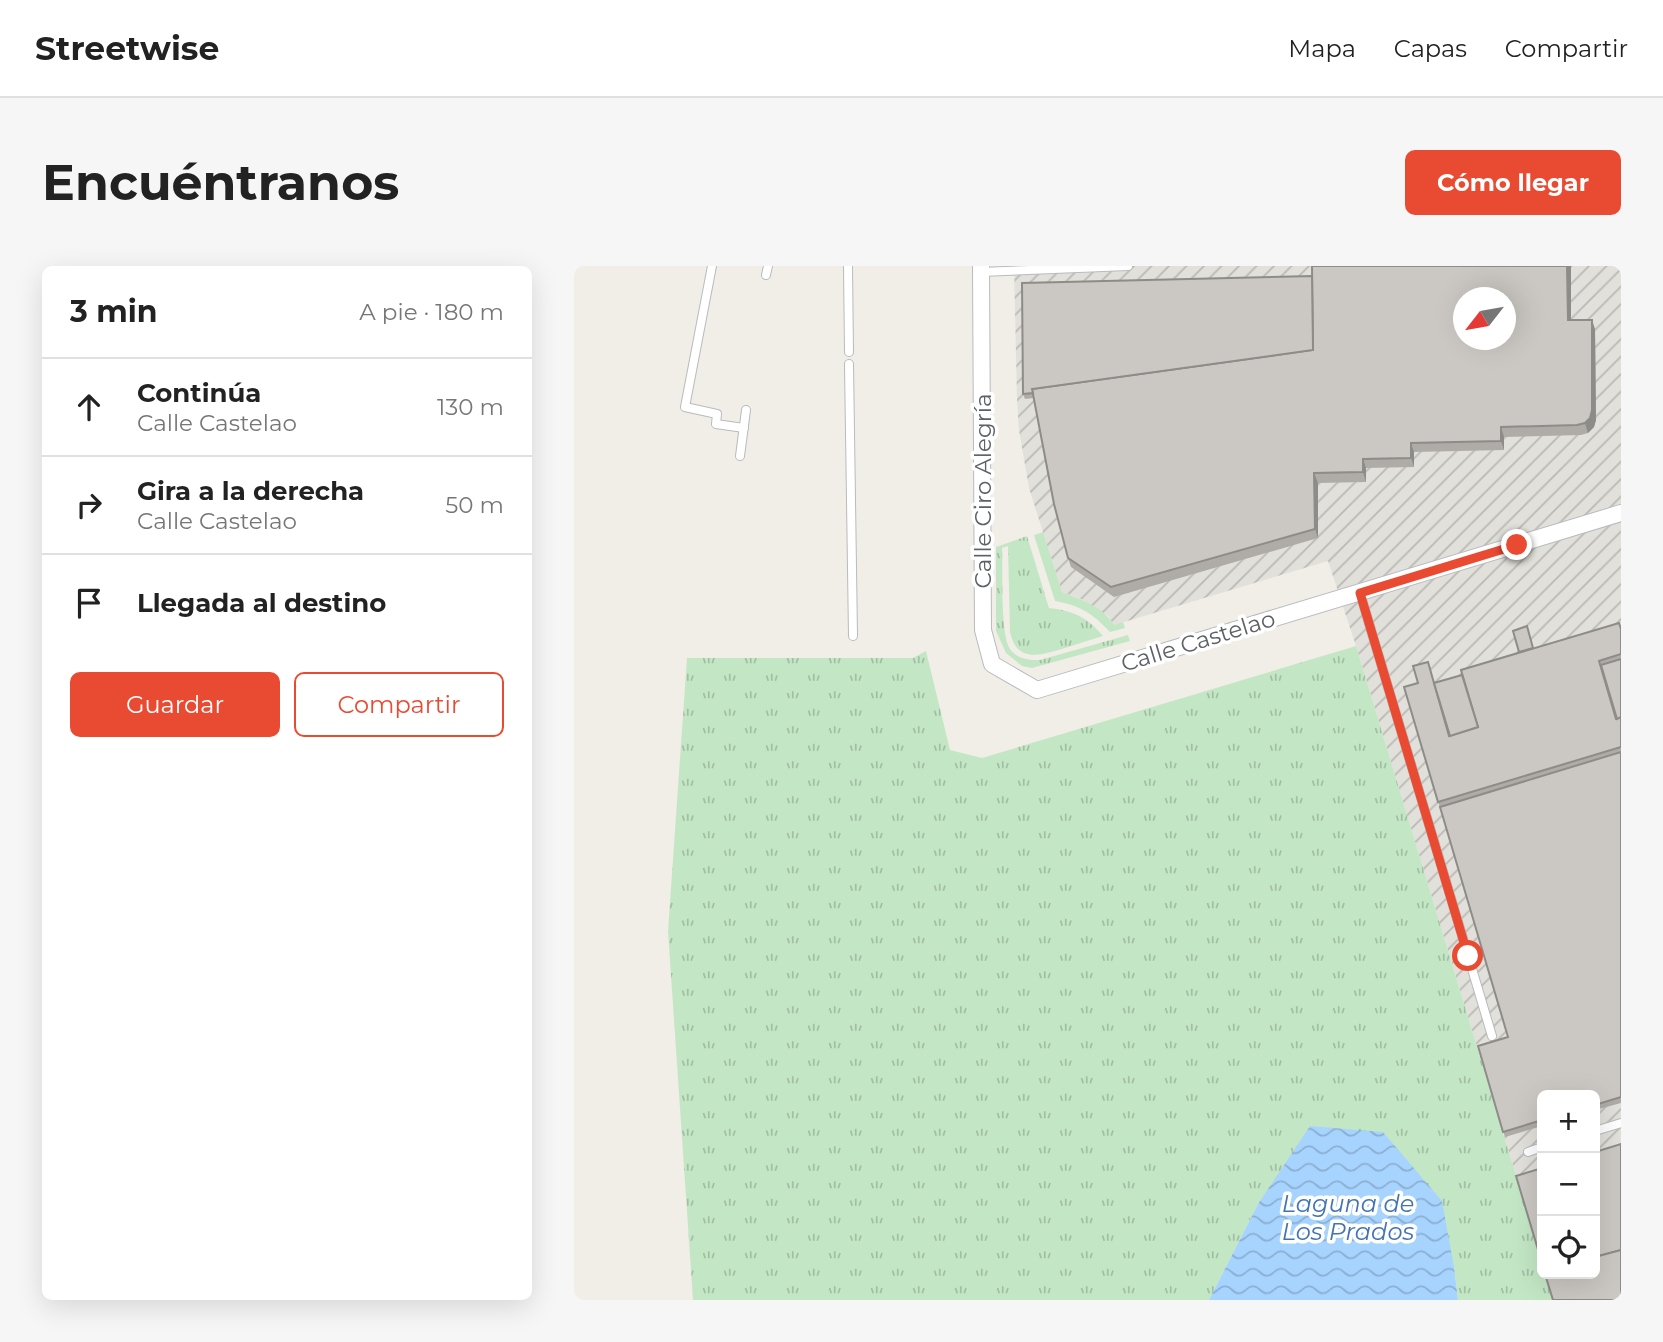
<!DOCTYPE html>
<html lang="es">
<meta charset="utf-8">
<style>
:root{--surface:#fff;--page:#f6f6f6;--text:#222;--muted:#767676;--line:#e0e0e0;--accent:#e94a32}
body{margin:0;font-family:Montserrat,sans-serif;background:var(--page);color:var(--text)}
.controls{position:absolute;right:21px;bottom:21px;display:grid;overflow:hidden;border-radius:10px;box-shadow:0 7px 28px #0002}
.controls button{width:63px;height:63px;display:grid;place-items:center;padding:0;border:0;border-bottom:2px solid var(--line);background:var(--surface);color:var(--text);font:35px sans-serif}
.compass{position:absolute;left:879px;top:21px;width:63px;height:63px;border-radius:50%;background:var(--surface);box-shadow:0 7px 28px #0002;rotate:239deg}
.stop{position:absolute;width:21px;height:21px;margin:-16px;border:5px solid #e94a32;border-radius:50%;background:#fff}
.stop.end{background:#e94a32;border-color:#fff;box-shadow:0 2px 7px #0008}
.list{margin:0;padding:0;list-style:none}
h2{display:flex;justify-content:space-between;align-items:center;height:91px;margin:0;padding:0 28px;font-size:30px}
h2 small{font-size:23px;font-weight:400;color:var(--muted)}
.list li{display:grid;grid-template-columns:46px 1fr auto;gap:21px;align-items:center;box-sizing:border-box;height:98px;padding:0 28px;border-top:2px solid var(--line)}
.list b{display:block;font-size:26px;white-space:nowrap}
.list p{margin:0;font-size:23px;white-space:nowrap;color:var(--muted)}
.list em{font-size:23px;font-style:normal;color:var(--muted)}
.actions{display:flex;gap:14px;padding:21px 28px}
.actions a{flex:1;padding:16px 0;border:2px solid var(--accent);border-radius:10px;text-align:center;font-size:24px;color:var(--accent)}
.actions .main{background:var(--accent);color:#fff}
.icon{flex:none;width:38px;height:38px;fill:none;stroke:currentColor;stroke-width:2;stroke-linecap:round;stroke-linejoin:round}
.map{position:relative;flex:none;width:1047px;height:1034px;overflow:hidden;border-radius:10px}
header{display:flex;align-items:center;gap:42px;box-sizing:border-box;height:98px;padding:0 35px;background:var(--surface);border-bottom:2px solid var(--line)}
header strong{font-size:33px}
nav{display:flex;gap:38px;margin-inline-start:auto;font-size:24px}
.intro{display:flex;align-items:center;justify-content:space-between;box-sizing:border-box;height:168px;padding:0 42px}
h1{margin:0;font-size:49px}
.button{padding:18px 32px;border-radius:10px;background:var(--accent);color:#fff;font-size:24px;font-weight:700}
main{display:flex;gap:42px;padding:0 42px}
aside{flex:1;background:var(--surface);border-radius:10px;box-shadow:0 7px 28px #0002}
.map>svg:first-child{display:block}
</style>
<header>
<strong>Streetwise</strong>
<nav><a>Mapa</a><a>Capas</a><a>Compartir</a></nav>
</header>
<div class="intro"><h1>Encuéntranos</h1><a class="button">Cómo llegar</a></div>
<main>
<aside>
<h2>3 min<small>A pie · 180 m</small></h2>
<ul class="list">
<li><svg class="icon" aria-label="ahead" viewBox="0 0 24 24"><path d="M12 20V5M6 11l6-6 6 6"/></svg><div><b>Continúa</b><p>Calle Castelao</p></div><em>130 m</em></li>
<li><svg class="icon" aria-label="right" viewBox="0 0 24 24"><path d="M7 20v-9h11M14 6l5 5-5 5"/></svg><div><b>Gira a la derecha</b><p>Calle Castelao</p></div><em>50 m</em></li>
<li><svg class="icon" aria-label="arrive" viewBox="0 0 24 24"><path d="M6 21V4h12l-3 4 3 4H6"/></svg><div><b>Llegada al destino</b></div></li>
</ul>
<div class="actions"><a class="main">Guardar</a><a>Compartir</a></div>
</aside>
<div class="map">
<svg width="1047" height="1034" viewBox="0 0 1047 1034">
<defs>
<pattern id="industrial-furrows" width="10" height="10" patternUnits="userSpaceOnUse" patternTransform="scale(1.75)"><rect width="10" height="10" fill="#e1e0da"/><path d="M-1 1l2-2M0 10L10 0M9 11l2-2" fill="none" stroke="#bab9b5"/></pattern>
<pattern id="grass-tufts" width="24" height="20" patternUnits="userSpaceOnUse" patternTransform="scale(1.75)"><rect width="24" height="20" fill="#c3e7c5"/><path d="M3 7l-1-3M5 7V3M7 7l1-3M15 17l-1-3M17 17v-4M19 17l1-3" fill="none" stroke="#a2bfa4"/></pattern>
<pattern id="water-waves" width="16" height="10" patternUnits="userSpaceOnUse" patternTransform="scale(1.75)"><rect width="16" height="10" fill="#a7d4ff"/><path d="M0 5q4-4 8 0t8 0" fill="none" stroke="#8bafd2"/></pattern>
</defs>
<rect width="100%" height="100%" fill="#f0eee6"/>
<path fill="url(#industrial-furrows)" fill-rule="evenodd" d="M 440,0 L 1047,0 L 1047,1034 L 1021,1008 L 1021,829 L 968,829 L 968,996 L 782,380 L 754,295 L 540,359 L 534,350 L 507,333 L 488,326 L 455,222 L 445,164 L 443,133 ZM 890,32 L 932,32 L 932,74 L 890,74 Z"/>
<g fill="url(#grass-tufts)">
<path d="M 453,270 L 475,342 C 500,345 513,351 529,370 C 516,374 503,378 491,382 C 467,389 443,398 436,366 L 434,280 L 428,282 C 429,303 426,368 436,383 C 443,393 455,394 466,394 L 554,369 L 556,375 L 458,402 L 448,400 L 432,387 L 422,365 L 422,281 Z"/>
<polygon points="782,380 968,996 968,1008 972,1008 980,1034 884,1034 880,1001 684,938 635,1034 119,1034 94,665 113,392 339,392 352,385 376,484 408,492"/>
</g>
<path fill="#c3e7c5" d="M 469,266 L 488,326 C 508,334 528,340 540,359 L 549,356 L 551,362 L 536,366 C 518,347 507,340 481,335 L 460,269 Z"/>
<polygon fill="url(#water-waves)" points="736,860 809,866 868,935 880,1001 884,1034 635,1034 684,938"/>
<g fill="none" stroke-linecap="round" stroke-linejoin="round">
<defs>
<g id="lane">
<polyline points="138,0 111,141 143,148 142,158 170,162"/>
<polyline points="274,0 275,86"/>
<polyline points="407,6 554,0"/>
<polyline points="192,9 194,0"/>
<polyline points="275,98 279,370"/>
<polyline points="166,190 172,144"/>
<polyline points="786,327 918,770"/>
<polyline points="1021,865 1047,857"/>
<polyline points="954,886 968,881"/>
</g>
<polyline id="street" points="407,0 409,364 418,398 463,424 1047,247"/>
</defs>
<use href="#lane" stroke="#b8bbbf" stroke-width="10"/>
<use href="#street" stroke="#b8bbbf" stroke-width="18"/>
<use href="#lane" stroke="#fff" stroke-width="8"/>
<use href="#street" stroke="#fff" stroke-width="16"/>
</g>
<g fill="#afaca8">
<polygon points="738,10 997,54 1021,63 1022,154 1020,161 1014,167 1007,169 930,171 930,184 840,186 840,201 792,202 792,216 744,217 744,272 540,331 497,301 494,292 460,132 451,133 449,128"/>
<polygon points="1047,362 1047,837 1021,844 1021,829 968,829 968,860 931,871 904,780 934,771 830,421 861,417 888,409 960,382"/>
</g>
<g fill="#8e8c88">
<polygon points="993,0 997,0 997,64 994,54"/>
<polygon points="1018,54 1021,63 1022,154 1020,161 1014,167 1011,157"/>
<polygon points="927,161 930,171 930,184 927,175"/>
<polygon points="837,177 840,186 840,201 837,192"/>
<polygon points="789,193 792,202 792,216 789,206"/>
<polygon points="740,207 744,217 744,272 741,263"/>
</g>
<g fill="#cbc8c3" stroke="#8e8c88" stroke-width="2" fill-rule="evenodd">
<path d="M 738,0 L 993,0 L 994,54 L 1018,54 L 1018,144 L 1016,152 L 1011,157 L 1003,159 L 927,161 L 927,175 L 837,177 L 837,192 L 789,193 L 789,206 L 740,207 L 741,263 L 537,321 L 494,292 L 480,238 L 458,123 L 739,84 ZM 890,32 L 932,32 L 932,74 L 890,74 Z"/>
<polygon points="738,10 739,84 458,123 459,127 449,128 448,17"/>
<polygon points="1045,357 1047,363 1047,388 1025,395 1042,453 1047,451 1047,481 864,536 830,421 844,417 839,400 854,396 875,470 904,461 887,404"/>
<polygon points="953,360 959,382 945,386 939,365"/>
<polygon points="1047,393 1047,451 1043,453 1027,399"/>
<polygon points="888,409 904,461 876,470 860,417"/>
<polygon points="1047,486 1047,831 1021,839 1021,829 968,829 968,854 929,866 904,780 934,771 866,541"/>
<polygon points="1047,878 1047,984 1021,991 1021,886"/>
<polygon points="968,902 968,997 942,910"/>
<polygon points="1047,984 1047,1034 979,1034 971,1008 1021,1008 1021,991"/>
</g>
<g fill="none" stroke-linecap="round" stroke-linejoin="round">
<polyline stroke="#e94a32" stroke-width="9" points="894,690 786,327 943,279"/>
</g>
<g text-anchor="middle" stroke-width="7" stroke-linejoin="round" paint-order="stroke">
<g font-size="23" fill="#5d6166" stroke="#fff">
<text transform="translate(409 225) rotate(-90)" y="8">Calle Ciro Alegría</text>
<text transform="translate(624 375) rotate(-17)" y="8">Calle Castelao</text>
</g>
<g font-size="24" font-style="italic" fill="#4273b2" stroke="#fff">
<text x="774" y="946">Laguna de<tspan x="774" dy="28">Los Prados</tspan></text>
</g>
</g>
</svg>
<div class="controls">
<button>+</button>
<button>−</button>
<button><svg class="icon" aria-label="locate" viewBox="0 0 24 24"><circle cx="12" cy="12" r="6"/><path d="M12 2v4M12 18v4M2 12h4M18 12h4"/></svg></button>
</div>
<svg class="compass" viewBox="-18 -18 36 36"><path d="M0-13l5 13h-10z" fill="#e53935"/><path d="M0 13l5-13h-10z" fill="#767676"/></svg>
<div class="stop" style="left:894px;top:690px"></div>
<div class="stop end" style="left:943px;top:279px"></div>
</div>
</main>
